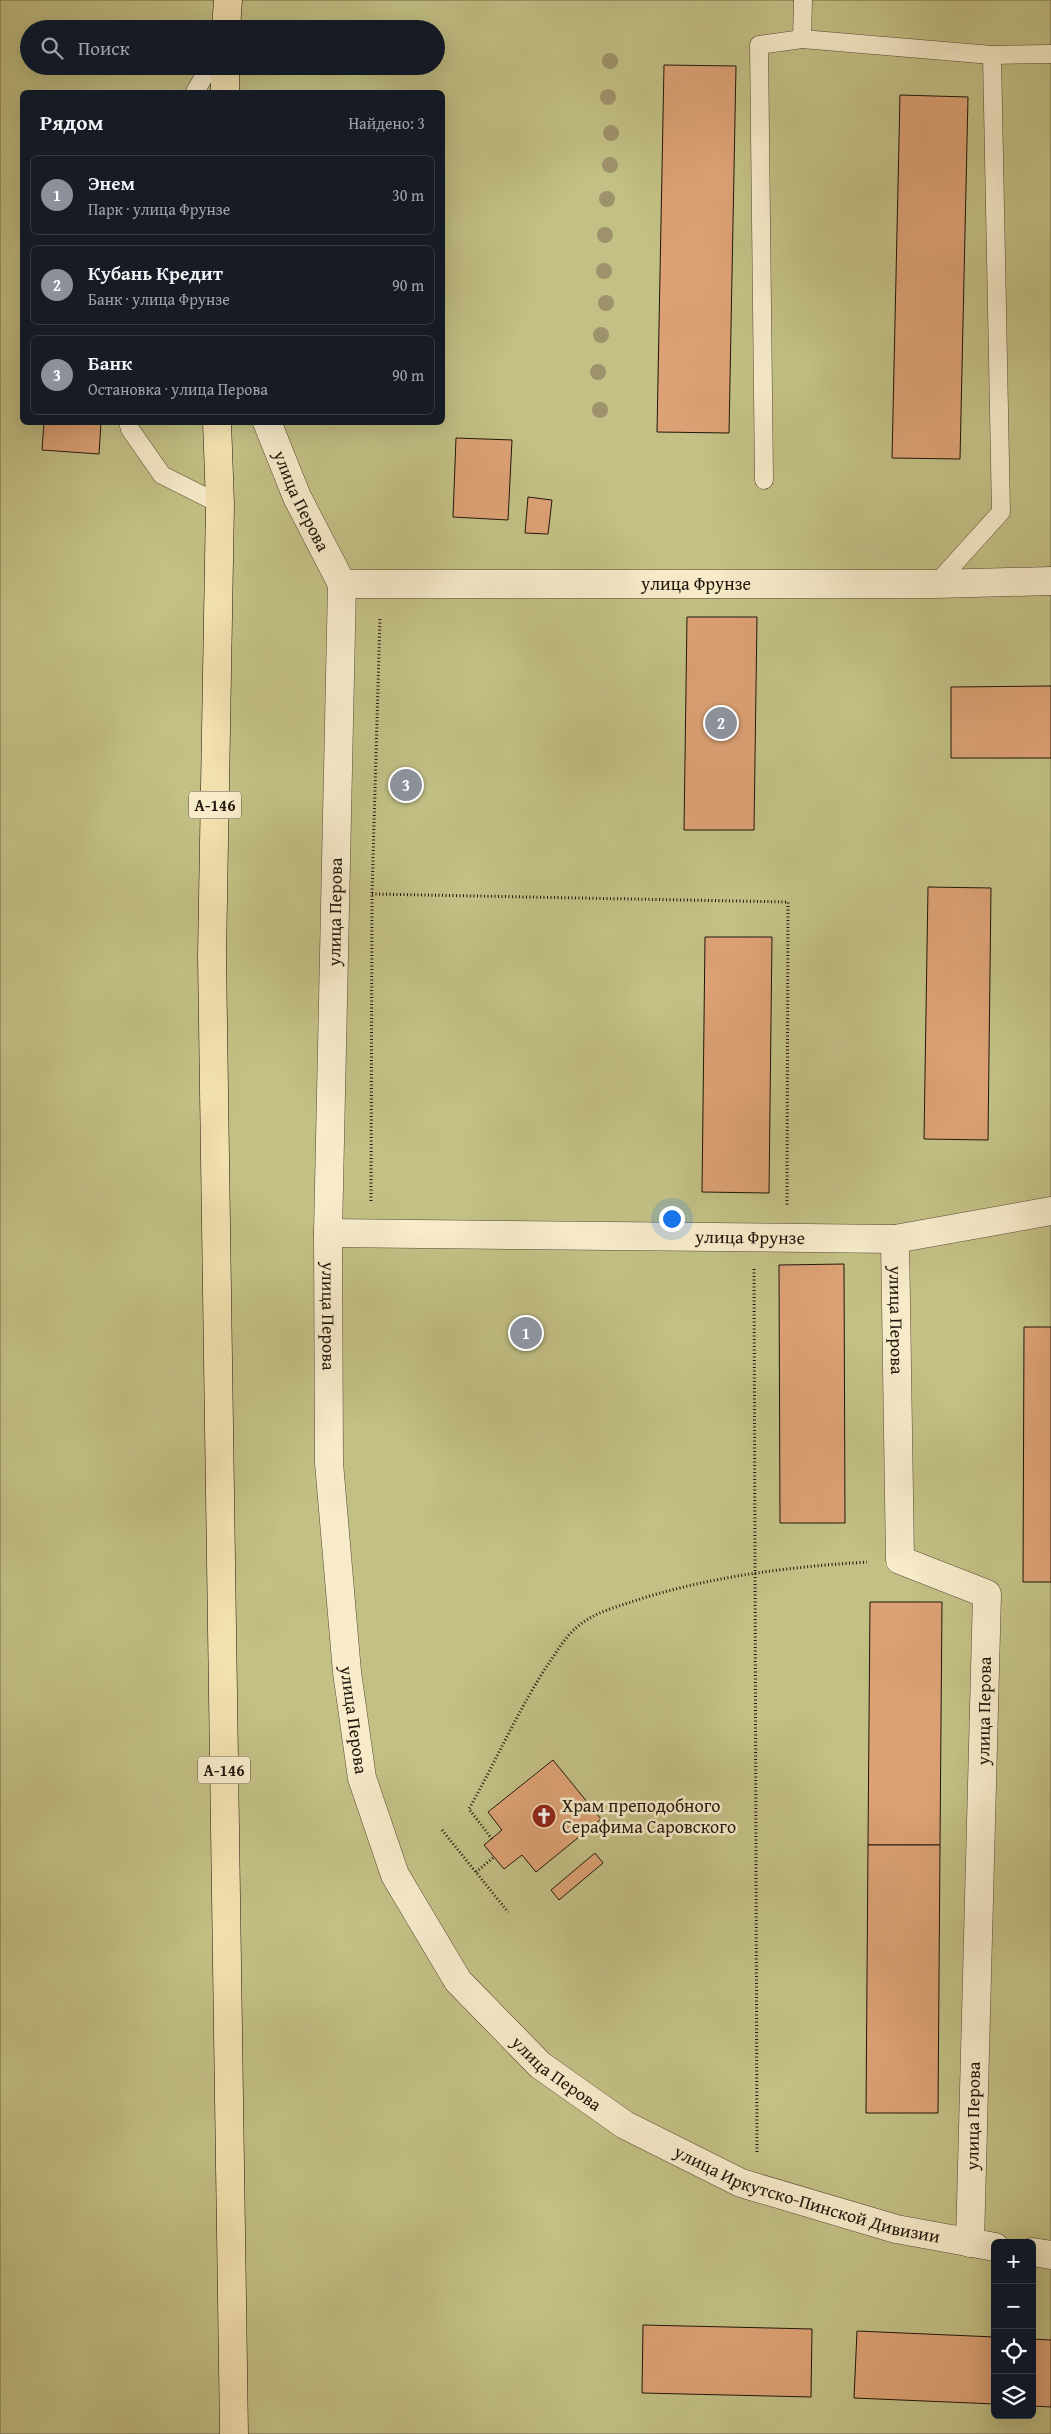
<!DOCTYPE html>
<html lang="ru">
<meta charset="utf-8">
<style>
:root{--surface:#171b24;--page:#20242c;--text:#f1f3f6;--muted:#9ea1a6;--line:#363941;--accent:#8c9099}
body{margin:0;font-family:"Gentium Book Plus",serif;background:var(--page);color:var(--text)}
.controls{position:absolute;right:15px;bottom:15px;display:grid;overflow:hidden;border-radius:8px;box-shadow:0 5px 20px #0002}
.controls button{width:45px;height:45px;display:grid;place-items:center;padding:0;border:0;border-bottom:1px solid var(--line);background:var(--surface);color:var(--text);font:25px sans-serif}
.you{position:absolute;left:671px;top:1218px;width:18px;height:18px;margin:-12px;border:4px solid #fff;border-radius:50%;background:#1a73e8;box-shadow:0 0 0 8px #1a73e833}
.badge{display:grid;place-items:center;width:32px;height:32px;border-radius:50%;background:var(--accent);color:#fff;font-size:16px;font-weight:700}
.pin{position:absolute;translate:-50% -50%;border:2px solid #fff;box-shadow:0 1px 5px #0006}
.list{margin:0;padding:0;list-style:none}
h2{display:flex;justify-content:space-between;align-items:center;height:65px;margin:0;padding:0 20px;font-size:21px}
h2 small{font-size:16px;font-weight:400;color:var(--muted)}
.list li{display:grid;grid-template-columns:32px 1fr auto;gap:15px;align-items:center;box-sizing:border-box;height:80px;margin:0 10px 10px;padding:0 10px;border:1px solid var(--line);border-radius:8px}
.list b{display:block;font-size:19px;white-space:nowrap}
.list p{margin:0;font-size:16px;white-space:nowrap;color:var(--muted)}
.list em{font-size:16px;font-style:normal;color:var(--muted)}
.icon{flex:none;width:28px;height:28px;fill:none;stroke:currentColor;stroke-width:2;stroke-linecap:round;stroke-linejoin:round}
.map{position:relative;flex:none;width:1051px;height:2434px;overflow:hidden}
.search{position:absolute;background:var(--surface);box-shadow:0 5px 20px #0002;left:20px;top:20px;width:425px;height:55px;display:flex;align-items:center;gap:12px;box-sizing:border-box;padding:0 18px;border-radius:28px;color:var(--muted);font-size:19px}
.panel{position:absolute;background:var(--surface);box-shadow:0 5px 20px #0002;left:20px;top:90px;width:425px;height:335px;border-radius:8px}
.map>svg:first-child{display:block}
</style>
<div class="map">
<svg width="1051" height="2434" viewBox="0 0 1051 2434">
<rect width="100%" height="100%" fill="#f2e0ae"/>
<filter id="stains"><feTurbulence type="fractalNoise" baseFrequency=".004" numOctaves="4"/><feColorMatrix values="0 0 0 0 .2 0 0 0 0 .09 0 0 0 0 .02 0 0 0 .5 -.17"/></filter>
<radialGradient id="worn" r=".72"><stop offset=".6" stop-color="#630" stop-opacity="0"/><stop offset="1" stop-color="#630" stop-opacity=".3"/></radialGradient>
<path fill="#c2c085" stroke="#716b48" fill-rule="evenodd" d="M 0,0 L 1051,0 L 1051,2434 L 0,2434 ZM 29,29 L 436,29 L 436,66 L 29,66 ZM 22,92 L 442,92 L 442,422 L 22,422 ZM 995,2243 L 1032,2243 L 1032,2415 L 995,2415 Z"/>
<g fill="#dca174" stroke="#20160c">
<polygon points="664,65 736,66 729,433 657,432"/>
<polygon points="900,95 968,97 960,459 892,458"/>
<polygon points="44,422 101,422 99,454 42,450"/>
<polygon points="456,438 512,440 508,520 453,517"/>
<polygon points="528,497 552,500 548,534 525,533"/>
<polygon points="687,617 757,617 754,830 684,830"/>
<polygon points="1051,686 1051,758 951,758 951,687"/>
<polygon points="928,887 991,888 988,1140 924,1139"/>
<polygon points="705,937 772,937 769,1193 702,1192"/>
<polygon points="844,1264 845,1523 780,1523 779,1265"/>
<polygon points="1024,1327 1051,1327 1051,1582 1023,1582"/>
<polygon points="870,1602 942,1602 940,1845 868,1845"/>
<polygon points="553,1760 601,1819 536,1872 522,1855 504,1869 484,1845 502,1830 488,1812"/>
<polygon points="868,1845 940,1845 938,2113 866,2113"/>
<polygon points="595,1853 603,1863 559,1900 551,1890"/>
<polygon points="643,2325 812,2329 811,2397 642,2393"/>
<polygon points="857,2331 995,2337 995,2404 854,2398"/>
<polygon points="1032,2339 1051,2340 1051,2407 1032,2406"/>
</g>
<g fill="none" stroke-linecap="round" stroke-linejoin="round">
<defs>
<g id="service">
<polyline points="802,39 992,55 1051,54"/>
<polyline points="195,92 210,66"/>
<polyline points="128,422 130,429 162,475 220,504"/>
<polyline points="764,480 759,45 802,39 803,0"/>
<polyline points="936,584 1001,512 992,55"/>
</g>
<g id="minor">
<path id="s1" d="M 342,584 L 936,584 L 1051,581"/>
<path id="s2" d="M 328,1233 L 895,1239 L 1051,1211"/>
<path id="s3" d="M 895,1239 L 900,1560 L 987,1594 L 970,2243"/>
</g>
<g id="tertiary">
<path id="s4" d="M 267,422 L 297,497 L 342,584 L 328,1233 L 329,1463 L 347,1672 L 362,1778 L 395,1875 L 458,1981 L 540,2065 L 625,2125 L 741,2183 L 896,2229 L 995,2247"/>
<polyline points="1032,2252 1051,2255"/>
</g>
<g id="trunk">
<polyline points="226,29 228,0"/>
<polyline points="225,92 225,66"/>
<polyline points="217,422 220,504 212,956 234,2434"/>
</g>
</defs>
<use href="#service" stroke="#544834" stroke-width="19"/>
<use href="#minor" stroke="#544834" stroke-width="29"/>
<use href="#tertiary" stroke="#544834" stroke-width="29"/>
<use href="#trunk" stroke="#20160c" stroke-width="29"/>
<g stroke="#20160c" stroke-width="3" stroke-dasharray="1 2.5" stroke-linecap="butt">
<polyline points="372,894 788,902 787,1205"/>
<polyline points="371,1201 372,894 380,617"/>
<polyline points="754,1269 757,2153"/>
<polyline points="442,1830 508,1912"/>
<path d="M 492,1839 L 469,1809 C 496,1761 517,1712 547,1666 C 556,1653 565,1637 577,1627 C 592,1614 610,1609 628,1603 C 705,1577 786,1567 867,1562"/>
<polyline points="476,1872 494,1857"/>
</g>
<use href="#service" stroke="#f7ebca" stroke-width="18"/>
<use href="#minor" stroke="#f7ebca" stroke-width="28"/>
<use href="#tertiary" stroke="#f7ebca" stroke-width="28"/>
<use href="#trunk" stroke="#f2e0ae" stroke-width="28"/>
</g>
<g fill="#9e926c">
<circle cx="610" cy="61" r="8"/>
<circle cx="608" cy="97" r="8"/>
<circle cx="611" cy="133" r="8"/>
<circle cx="610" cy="165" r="8"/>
<circle cx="607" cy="199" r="8"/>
<circle cx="605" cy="235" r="8"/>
<circle cx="604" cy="271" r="8"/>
<circle cx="606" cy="303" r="8"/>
<circle cx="601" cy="335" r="8"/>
<circle cx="598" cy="372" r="8"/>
<circle cx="600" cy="410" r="8"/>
</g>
<defs>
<symbol id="church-disc" viewBox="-11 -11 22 22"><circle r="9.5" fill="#8f2418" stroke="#f7ebca"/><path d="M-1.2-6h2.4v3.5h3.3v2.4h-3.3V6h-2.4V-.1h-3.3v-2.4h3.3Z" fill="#fff"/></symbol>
</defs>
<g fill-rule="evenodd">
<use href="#church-disc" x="530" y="1802" width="28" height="28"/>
</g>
<g text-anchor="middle" stroke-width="5" stroke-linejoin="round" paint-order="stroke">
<g fill="#f7ebca" stroke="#605645" stroke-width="1">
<rect x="189" y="791.5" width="52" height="27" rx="4"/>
<rect x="198" y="1756.5" width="52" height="27" rx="4"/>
</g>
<g font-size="16" font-weight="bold" fill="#20160c">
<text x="215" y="811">А-146</text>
<text x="224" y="1776">А-146</text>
</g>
<g font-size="18" fill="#20160c" stroke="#f7ebca">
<text dy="6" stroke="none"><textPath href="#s4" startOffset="86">улица Перова</textPath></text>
<text dy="6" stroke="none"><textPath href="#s1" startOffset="354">улица Фрунзе</textPath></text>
<text transform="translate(335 912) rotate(-89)" y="6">улица Перова</text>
<text dy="6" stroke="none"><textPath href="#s2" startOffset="422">улица Фрунзе</textPath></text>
<text dy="6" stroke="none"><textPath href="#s4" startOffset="911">улица Перова</textPath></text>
<text dy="6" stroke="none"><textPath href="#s3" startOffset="81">улица Перова</textPath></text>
<text transform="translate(984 1711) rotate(-89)" y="6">улица Перова</text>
<text dy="6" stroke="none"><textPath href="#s4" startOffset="1316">улица Перова</textPath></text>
<text dy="6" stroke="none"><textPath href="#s4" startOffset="1736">улица Перова</textPath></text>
<text transform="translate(973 2116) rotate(-89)" y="6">улица Перова</text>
<text dy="6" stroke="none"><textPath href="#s4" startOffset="2018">улица Иркутско-Пинской Дивизии</textPath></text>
</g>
<g font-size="18" fill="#20160c" stroke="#f7ebca" text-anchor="start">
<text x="562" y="1812">Храм преподобного<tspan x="562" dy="21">Серафима Саровского</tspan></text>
</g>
</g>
<rect width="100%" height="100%" filter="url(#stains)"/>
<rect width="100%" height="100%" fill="url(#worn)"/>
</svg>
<div class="controls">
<button>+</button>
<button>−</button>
<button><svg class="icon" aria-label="locate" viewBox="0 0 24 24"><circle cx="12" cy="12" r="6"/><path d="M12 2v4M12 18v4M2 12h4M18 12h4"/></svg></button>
<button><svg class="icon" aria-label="layers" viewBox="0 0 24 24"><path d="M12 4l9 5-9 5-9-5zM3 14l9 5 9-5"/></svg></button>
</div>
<div class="you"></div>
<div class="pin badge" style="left:526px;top:1333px">1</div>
<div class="pin badge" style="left:721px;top:723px">2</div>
<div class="pin badge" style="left:406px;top:785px">3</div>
<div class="search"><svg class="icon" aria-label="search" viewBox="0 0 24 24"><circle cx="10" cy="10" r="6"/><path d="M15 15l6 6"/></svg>Поиск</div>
<section class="panel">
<h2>Рядом<small>Найдено: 3</small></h2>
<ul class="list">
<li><span class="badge">1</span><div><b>Энем</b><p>Парк · улица Фрунзе</p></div><em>30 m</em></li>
<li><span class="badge">2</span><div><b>Кубань Кредит</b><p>Банк · улица Фрунзе</p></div><em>90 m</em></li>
<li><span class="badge">3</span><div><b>Банк</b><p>Остановка · улица Перова</p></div><em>90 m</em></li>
</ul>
</section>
</div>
